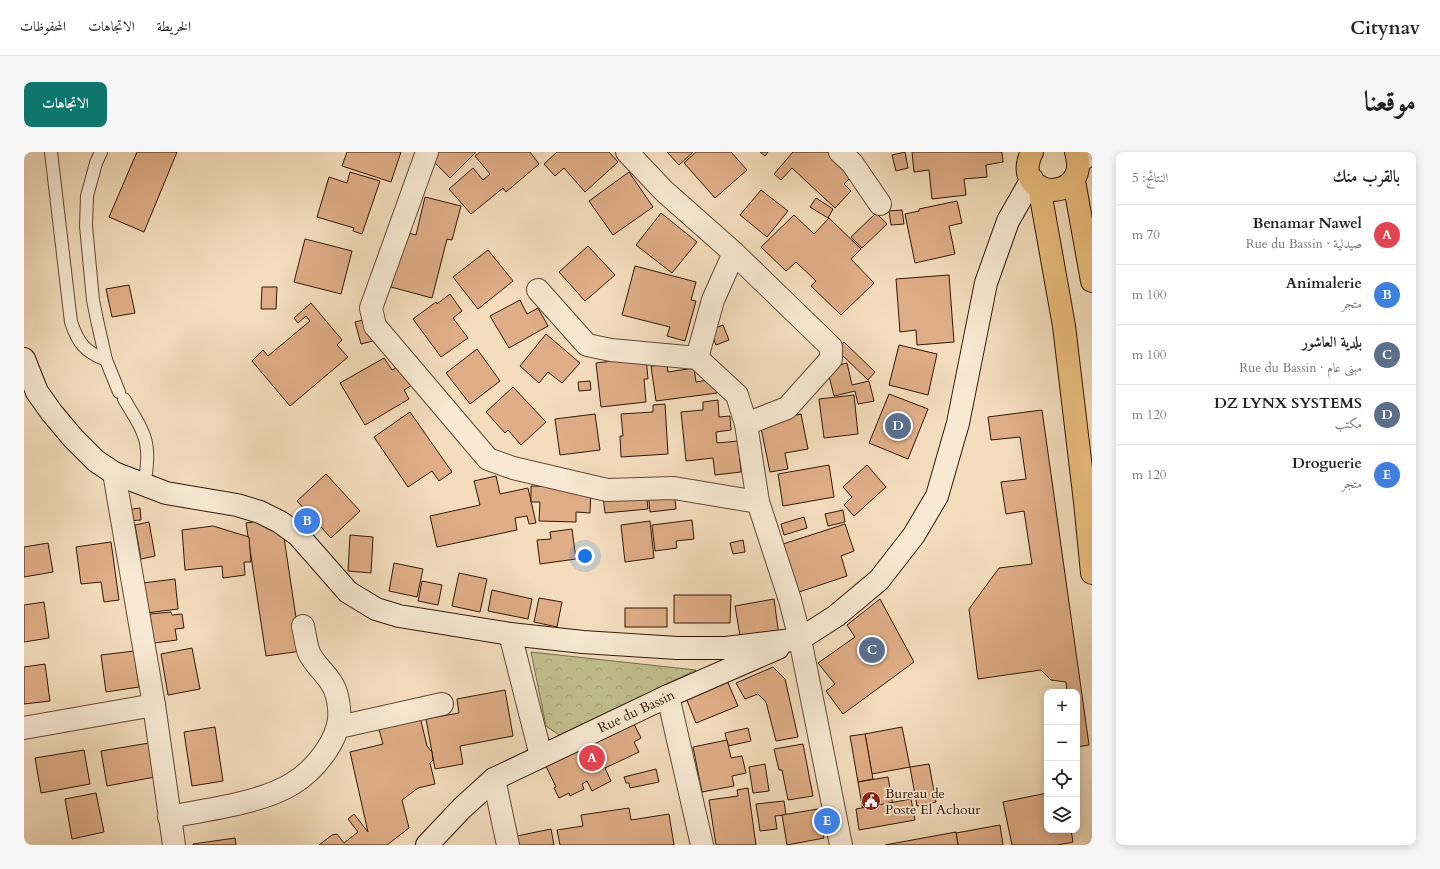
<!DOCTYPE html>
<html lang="ar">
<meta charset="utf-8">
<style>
:root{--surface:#fff;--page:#f6f6f6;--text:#222;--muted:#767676;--line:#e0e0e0;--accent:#0f766e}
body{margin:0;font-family:Cardo,Amiri,serif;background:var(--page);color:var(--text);direction:rtl}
.controls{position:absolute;right:12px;bottom:12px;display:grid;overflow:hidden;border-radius:8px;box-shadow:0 2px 10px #0003}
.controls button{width:36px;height:36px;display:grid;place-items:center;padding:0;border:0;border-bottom:1px solid var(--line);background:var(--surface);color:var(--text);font:20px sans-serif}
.you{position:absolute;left:561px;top:404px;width:14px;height:14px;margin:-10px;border:3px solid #fff;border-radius:50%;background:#1a73e8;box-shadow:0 0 0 6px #1a73e833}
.badge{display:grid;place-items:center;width:26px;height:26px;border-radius:50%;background:var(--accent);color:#fff;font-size:13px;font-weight:700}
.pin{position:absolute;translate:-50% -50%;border:2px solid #fff;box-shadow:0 1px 4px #0006}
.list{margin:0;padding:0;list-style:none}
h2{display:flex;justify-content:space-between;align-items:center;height:52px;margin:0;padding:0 16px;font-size:17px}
h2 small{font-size:13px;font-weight:400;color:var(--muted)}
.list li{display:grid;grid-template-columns:26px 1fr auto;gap:12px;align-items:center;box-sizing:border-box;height:60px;padding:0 16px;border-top:1px solid var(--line)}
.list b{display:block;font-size:15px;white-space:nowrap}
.list p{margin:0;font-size:13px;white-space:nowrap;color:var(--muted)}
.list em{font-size:13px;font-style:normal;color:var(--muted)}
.icon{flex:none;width:22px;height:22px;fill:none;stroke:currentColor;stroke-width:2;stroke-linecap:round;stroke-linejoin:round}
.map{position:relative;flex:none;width:1068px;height:693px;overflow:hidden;direction:ltr;border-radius:8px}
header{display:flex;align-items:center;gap:24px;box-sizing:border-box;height:56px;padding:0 20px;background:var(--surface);border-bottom:1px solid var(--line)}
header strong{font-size:19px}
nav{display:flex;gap:22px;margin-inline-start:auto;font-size:14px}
.intro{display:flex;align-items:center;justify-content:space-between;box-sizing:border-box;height:96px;padding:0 24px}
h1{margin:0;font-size:28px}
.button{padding:10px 18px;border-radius:8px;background:var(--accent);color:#fff;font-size:14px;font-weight:700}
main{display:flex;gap:24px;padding:0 24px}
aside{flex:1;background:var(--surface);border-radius:8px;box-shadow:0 2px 10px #0003}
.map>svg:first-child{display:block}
</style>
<header>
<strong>Citynav</strong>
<nav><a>الخريطة</a><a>الاتجاهات</a><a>المحفوظات</a></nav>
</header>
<div class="intro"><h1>موقعنا</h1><a class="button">الاتجاهات</a></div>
<main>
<aside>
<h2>بالقرب منك<small>النتائج: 5</small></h2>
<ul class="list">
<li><span class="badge" style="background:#e0444e">A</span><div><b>Benamar Nawel</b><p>صيدلية · Rue du Bassin</p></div><em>70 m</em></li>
<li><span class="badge" style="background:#3f7fe0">B</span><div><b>Animalerie</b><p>متجر</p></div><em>100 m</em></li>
<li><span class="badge" style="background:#5c6f8a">C</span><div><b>بلدية العاشور</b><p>مبنى عام · Rue du Bassin</p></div><em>100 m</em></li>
<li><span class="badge" style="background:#5c6f8a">D</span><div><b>DZ LYNX SYSTEMS</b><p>مكتب</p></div><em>120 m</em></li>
<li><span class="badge" style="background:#3f7fe0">E</span><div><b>Droguerie</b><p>متجر</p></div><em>120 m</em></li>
</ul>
</aside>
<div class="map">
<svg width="1068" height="693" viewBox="0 0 1068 693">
<defs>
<pattern id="forest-crowns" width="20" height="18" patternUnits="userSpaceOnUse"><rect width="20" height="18" fill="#c0bf8d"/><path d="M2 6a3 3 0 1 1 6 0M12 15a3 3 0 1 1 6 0" fill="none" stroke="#a5a378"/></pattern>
</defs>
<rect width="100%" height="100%" fill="#f3ddbd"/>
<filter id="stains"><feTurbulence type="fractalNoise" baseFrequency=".005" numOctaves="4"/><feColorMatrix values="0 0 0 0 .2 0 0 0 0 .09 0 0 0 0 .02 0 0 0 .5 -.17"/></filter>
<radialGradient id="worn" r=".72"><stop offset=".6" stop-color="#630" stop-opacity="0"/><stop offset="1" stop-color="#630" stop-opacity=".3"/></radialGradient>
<polygon fill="url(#forest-crowns)" stroke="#7a6c4a" points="507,500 672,518 535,583 522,574"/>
<g fill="#dfad86" stroke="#331807">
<polygon points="113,0 153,0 120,80 85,65"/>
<polygon points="323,0 377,0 367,30 318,14"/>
<polygon points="414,0 452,0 426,26 407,7"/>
<polygon points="456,0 506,0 515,12 482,40 479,36 447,62 425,37 449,16 459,28 466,22 451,4"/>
<polygon points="533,0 585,0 594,10 561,40 540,16 531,24 520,12"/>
<polygon points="643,0 669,0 655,13"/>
<polygon points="672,0 707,0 723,18 691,46 660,11"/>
<polygon points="736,0 744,0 741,4"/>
<polygon points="769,0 804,0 829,23 820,32 827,39 811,56 768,16 757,28 750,22"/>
<polygon points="881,0 884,16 872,19 868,3"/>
<polygon points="888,0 978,0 979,10 962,13 963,25 940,27 942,43 908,47 905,18 890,20"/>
<polygon points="326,20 356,29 338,82 329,79 330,76 293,65 305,25 323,31"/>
<polygon points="605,20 629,55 589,83 565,49"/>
<polygon points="737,38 764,59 743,85 716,63"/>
<polygon points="401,45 437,54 428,88 423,87 408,146 367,135 381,80 392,83"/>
<polygon points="792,46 809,57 804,66 786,55"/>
<polygon points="933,49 938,71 925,74 931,102 891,111 881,62 895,59 895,57"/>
<polygon points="878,58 880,72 867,73 865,59"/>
<polygon points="637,61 673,90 648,121 612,93"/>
<polygon points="852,61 863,72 838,96 827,85"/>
<polygon points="770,63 790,82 805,66 837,97 827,107 850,131 817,163 787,134 792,129 772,110 762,119 737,95"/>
<polygon points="281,87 328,99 317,142 270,130"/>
<polygon points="564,94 591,123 561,149 535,120"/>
<polygon points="464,98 489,129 454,157 429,125"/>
<polygon points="611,114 672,130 667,148 672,149 661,189 643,184 646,175 598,163"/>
<polygon points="925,123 930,190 893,193 892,178 876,180 872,127"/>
<polygon points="105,133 111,161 88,165 82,137"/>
<polygon points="238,135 253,135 252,157 237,157"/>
<polygon points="426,142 438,159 429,166 444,186 417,205 389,167 412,150 413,152"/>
<polygon points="496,148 503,162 514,156 524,174 485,196 466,164"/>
<polygon points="287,151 318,188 313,193 324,205 266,254 228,209 239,198 244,204 286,169 282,164 274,171 270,166"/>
<polygon points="347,166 353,188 337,192 331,170"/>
<polygon points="699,173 705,188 692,193 686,178"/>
<polygon points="522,182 556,211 538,231 524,220 515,231 496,214"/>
<polygon points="820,190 851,220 844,228 813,198"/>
<polygon points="875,193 913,202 904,243 865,233"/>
<polygon points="453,197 476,229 446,252 422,221"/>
<polygon points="622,205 624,227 620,227 622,250 577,255 572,211"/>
<polygon points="360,206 368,218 376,214 388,233 380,238 385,247 341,273 316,231"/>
<polygon points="823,211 828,233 845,229 850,249 834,252 831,239 810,244 803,216"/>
<polygon points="643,213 644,220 670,216 672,230 691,227 693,241 632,249 627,214"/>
<polygon points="566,229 567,238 555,239 554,230"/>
<polygon points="489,235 522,270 497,293 484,278 481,281 462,260"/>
<polygon points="865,242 904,257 884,307 845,291"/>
<polygon points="830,243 834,282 800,286 795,247"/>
<polygon points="694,248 695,265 706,264 707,278 692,280 693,291 714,289 717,320 691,323 689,306 662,309 657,260 679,258 679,250"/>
<polygon points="641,252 644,302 597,305 596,284 599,284 597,262 629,260 629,253"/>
<polygon points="1018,258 1065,593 1053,595 1053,540 1043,540 1042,530 1027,528 1017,518 954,527 945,457 975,416 1008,412 1000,359 982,362 977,330 1002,327 996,285 967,288 964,265"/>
<polygon points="386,260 428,320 415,329 408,319 384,335 350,285"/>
<polygon points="571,262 576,298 536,303 531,267"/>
<polygon points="777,262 784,297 761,301 764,317 746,320 736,271"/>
<polygon points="805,313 810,345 759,354 754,322"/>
<polygon points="843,313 862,335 830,364 820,353 828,345 819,335"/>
<polygon points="302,322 336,359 307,386 273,349"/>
<polygon points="472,324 476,342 504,336 512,371 505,372 503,364 491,366 493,378 413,395 406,364 456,353 450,329"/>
<polygon points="507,334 567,336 566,361 552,360 552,370 515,369 516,350 507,350"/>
<polygon points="650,337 652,357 626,360 624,340"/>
<polygon points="622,339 624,357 581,361 579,343"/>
<polygon points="116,356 117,368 104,369 102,358"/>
<polygon points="819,358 821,370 804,374 801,362"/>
<polygon points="780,365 783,376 760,383 757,372"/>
<polygon points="243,368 259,379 277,499 242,504 222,371"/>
<polygon points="668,368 670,387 652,389 653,396 631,399 628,373"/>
<polygon points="626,369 630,406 601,410 597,373"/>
<polygon points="125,370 131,404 117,407 111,373"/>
<polygon points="821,372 830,399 817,404 823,424 775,440 759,392"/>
<polygon points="189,374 225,385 227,410 220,410 221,423 199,426 198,414 161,418 158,378"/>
<polygon points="548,377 552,407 516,412 513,388 527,387 526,380"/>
<polygon points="326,383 349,385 347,421 324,419"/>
<polygon points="719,388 721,400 709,402 706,391"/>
<polygon points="87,390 95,448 80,450 77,430 57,432 52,395"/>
<polygon points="24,391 29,420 0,425 0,395"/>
<polygon points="370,411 399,417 393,445 365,439"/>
<polygon points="435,421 463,427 456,460 428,454"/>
<polygon points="151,427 154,457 122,461 119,431"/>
<polygon points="398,429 418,433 414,453 394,449"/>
<polygon points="468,438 508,447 504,467 464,459"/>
<polygon points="650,443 707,443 706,471 650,471"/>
<polygon points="515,446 538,450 533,475 510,470"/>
<polygon points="750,447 755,484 717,490 711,454"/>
<polygon points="856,447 890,510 819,562 802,539 811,532 794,511 831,485 823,473"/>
<polygon points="20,450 25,486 0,490 0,453"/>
<rect x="601" y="456" width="42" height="19"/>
<polygon points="147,460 148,463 158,462 160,476 151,477 153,488 130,491 126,462"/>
<polygon points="168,496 176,537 144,543 137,502"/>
<polygon points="110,499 115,535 82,540 77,503"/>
<polygon points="21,512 26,549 0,552 0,515"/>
<polygon points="749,515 761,527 774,585 752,589 742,550 734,542 721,547 712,531"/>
<polygon points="701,524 714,554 672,571 660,541"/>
<polygon points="481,538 489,584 436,594 439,612 411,617 402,567 435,561 433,547"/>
<polygon points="396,565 403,594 408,600 409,608 406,611 411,632 394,636 378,648 385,676 363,693 295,693 308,683 313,682 320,691 334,680 324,667 330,662 344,680 326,600 359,592 354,574"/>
<polygon points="610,572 617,586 610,590 615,600 581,616 587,629 568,639 563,629 558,632 560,637 546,644 545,641 535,646 530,636 532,635 521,612"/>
<polygon points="191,575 199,629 168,634 160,580"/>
<polygon points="878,575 886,615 848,622 841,582"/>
<polygon points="724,576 727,589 704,594 701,581"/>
<polygon points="841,582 849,627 834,630 826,584"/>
<polygon points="703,588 707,606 718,604 722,621 708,624 710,634 678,640 669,595"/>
<polygon points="125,591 131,625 83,634 77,599"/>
<polygon points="779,592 789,644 764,648 758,618 755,618 750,597"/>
<polygon points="60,598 66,632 17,641 11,606"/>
<polygon points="741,612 745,639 729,641 725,615"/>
<polygon points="905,612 912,650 893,654 886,615"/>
<polygon points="632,617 635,630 606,636 605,631 602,631 600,625"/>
<polygon points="864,625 869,654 839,659 834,630"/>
<polygon points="724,636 732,693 692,693 685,648 714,644 713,638"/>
<polygon points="72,641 80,680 48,687 41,647"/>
<polygon points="1023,641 1023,678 1047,678 1049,690 1034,693 988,693 979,650"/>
<polygon points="887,647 891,668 835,678 832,657"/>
<polygon points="760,649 762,663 751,664 753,677 736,679 732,652"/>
<polygon points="605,656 607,668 645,662 650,693 536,693 533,678 559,674 557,663"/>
<polygon points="794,657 800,686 763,693 758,663"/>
<polygon points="976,673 979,693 934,693 932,681"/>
<polygon points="527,677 530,693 494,693 493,684"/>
<polygon points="932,680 934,693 861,693"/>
<polygon points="211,686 212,693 169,693 169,692"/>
</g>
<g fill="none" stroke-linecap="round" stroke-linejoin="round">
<defs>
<g id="lane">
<path d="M 27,0 L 47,170 C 54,191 61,200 82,208"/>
<polyline points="77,0 72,11 63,44 62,74 69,148 73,168 82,208 95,240"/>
<path d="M 100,247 C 122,283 128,291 120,334"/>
</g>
<g id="street">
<polyline points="403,0 347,156 351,174 464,307 489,316 583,338 650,336 734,350"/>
<polyline points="603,0 640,39 710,101 807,195 807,207 763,256 722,272"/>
<polyline points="816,0 828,11 856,52"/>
<polyline points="514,138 563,193 587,198 673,206 713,243 722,272 734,350 766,448 776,487 817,693"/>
<polyline points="673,206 689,148 710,101"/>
<polyline points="90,321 130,553 150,693"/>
<polyline points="486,482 517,604"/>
<polyline points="644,544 678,693"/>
<polyline points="315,575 418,552"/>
<polyline points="0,576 130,553"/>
<polyline points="470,627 484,693"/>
<path d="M 145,665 C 182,658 237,651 268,632 C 283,623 295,610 304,596 C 315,578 318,564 313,544 C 309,526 293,517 285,501 C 282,493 281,483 279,474"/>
</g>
<g id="secondary">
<polyline points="1055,10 1068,0"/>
<polyline points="0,207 13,240 28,261 49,286 72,309 90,321 142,341 213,353 236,360 256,370 274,383 324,440 352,457 375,464 486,482 559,490 653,496 702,496 776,487 812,464 855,428 890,383 913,344 934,271 962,131 984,69 1008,27"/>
<polyline points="403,693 438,656 470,627 644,544 754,496"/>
</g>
<g id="primary">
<path d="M 1008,0 C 984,49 1068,52 1052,0"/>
<polyline points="1050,29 1068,129"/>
<polyline points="1015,34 1040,174 1061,350 1068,421"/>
</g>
</defs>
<use href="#lane" stroke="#634934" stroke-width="14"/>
<use href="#street" stroke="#634934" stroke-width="24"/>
<use href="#secondary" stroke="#331807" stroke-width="24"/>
<use href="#primary" stroke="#331807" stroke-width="24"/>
<use href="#lane" stroke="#f7e9d4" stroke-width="12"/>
<use href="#street" stroke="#f7e9d4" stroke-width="22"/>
<use href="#secondary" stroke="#f7e9d4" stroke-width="22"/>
<use href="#primary" stroke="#eabe7e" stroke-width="22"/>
</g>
<defs>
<symbol id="civic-disc" viewBox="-11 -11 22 22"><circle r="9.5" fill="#8f2418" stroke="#f7e9d4"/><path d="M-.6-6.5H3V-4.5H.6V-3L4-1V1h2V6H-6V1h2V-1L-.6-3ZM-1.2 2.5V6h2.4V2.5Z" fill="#fff"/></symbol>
</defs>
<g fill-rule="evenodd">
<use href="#civic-disc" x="836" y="638" width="22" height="22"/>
</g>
<g text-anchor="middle" stroke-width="3.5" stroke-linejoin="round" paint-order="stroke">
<g font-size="14" fill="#331807" stroke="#f7e9d4">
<text transform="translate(612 559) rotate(-25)" y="5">Rue du Bassin</text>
</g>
<g font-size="14" fill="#331807" stroke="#f7e9d4" text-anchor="start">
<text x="861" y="646">Bureau de<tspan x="861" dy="16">Poste El Achour</tspan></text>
</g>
</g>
<rect width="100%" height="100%" filter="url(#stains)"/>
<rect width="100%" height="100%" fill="url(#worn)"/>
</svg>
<div class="controls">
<button>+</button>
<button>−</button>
<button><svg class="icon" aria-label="locate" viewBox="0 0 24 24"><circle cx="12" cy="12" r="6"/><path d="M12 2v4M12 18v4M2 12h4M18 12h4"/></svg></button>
<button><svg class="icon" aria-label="layers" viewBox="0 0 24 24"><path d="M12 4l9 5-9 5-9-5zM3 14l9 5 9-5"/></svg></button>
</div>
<div class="you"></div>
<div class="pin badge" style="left:568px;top:606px;background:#e0444e">A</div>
<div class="pin badge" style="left:283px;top:369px;background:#3f7fe0">B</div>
<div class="pin badge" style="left:848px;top:498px;background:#5c6f8a">C</div>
<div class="pin badge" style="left:874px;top:274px;background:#5c6f8a">D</div>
<div class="pin badge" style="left:803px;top:669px;background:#3f7fe0">E</div>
</div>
</main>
